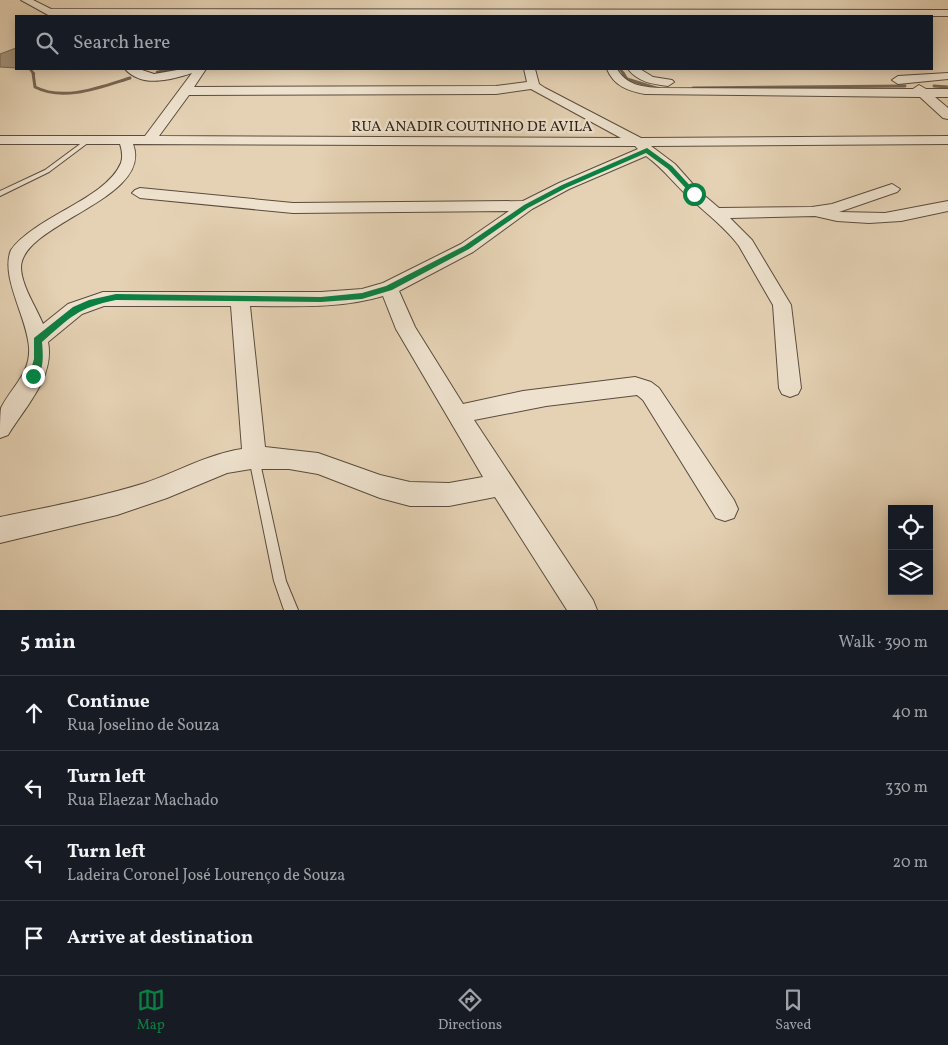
<!DOCTYPE html>
<meta charset="utf-8">
<style>
:root{--surface:#171b24;--page:#20242c;--text:#f1f3f6;--muted:#9ea1a6;--line:#363941;--accent:#0b8043}
body{margin:0;font-family:Vollkorn,serif;background:var(--page);color:var(--text)}
.controls{position:absolute;right:15px;bottom:15px;display:grid;overflow:hidden;border-radius:0px;box-shadow:0 2px 12px #0003}
.controls button{width:45px;height:45px;display:grid;place-items:center;padding:0;border:0;border-bottom:1px solid var(--line);background:var(--surface);color:var(--text);font:25px sans-serif}
.stop{position:absolute;width:15px;height:15px;margin:-11px;border:4px solid #0b8043;border-radius:50%;background:#fff}
.stop.end{background:#0b8043;border-color:#fff;box-shadow:0 1px 5px #0008}
.list{margin:0;padding:0;list-style:none}
h2{display:flex;justify-content:space-between;align-items:center;height:65px;margin:0;padding:0 20px;font-size:21px}
h2 small{font-size:16px;font-weight:400;color:var(--muted)}
.list li{display:grid;grid-template-columns:32px 1fr auto;gap:15px;align-items:center;box-sizing:border-box;height:75px;padding:0 20px;border-top:1px solid var(--line)}
.list b{display:block;font-size:19px;white-space:nowrap}
.list p{margin:0;font-size:16px;white-space:nowrap;color:var(--muted)}
.list em{font-size:16px;font-style:normal;color:var(--muted)}
.icon{flex:none;width:28px;height:28px;fill:none;stroke:currentColor;stroke-width:2;stroke-linecap:round;stroke-linejoin:round}
.map{position:relative;flex:none;width:948px;height:610px;overflow:hidden}
.search{position:absolute;background:var(--surface);box-shadow:0 2px 12px #0003;left:15px;right:15px;top:15px;height:55px;display:flex;align-items:center;gap:12px;box-sizing:border-box;padding:0 18px;border-radius:0px;color:var(--muted);font-size:19px}
.sheet{height:365px;background:var(--surface)}
nav{display:flex;justify-content:space-around;align-items:center;box-sizing:border-box;height:70px;border-top:1px solid var(--line);background:var(--surface);font-size:14px;color:var(--muted)}
nav a{display:grid;justify-items:center;gap:2px}
nav .on{color:var(--accent)}
.map>svg:first-child{display:block}
</style>
<div class="map">
<svg width="948" height="610" viewBox="0 0 948 610">
<rect width="100%" height="100%" fill="#e5d2b4"/>
<filter id="stains"><feTurbulence type="fractalNoise" baseFrequency=".004" numOctaves="4"/><feColorMatrix values="0 0 0 0 .2 0 0 0 0 .09 0 0 0 0 .02 0 0 0 .5 -.17"/></filter>
<radialGradient id="worn" r=".72"><stop offset=".6" stop-color="#630" stop-opacity="0"/><stop offset="1" stop-color="#630" stop-opacity=".3"/></radialGradient>
<polygon fill="#a6957e" stroke="#766654" points="16,48 16,68 0,67 0,54"/>
<g fill="none" stroke-linecap="round" stroke-linejoin="round">
<g stroke="#766654" stroke-width="2.5">
<polyline points="30,69 34,74"/>
<polyline points="620,69 624,74"/>
<polyline points="157,72 172,69"/>
</g>
<g stroke="#766654" stroke-width="3">
<path d="M 33,73 L 35,87 C 64,102 101,87 130,78"/>
<polyline points="623,73 627,79 659,89"/>
<polyline points="934,86 948,87"/>
<polyline points="693,88 905,86"/>
</g>
<defs>
<g id="lane">
<polygon points="87,139 90,141 89,142 49,172 0,196 0,191 45,170"/>
<polygon points="254,453 258,454 259,458 286,581 298,610 284,610 274,581 249,458 250,454"/>
</g>
<g id="street">
<polygon points="21,0 33,0 51,9 948,10 948,16 50,16"/>
<path d="M 125,69 L 139,69 L 154,74 L 183,69 L 206,69 L 194,87 L 496,86 L 527,82 L 524,69 L 535,69 L 539,84 L 545,88 L 641,138 L 948,136 L 948,144 L 651,146 L 675,164 L 699,191 L 719,208 L 812,207 L 832,204 L 892,184 L 900,189 L 897,192 L 839,212 L 885,213 L 948,201 L 948,211 L 901,221 L 869,223 L 837,221 L 815,216 L 730,218 L 752,240 L 791,305 L 801,388 L 798,394 L 790,397 L 782,394 L 779,388 L 773,305 L 739,246 C 726,228 707,214 691,199 C 674,184 665,170 646,156 L 569,189 L 532,209 L 473,252 L 399,291 L 415,327 L 463,404 L 523,391 L 635,377 L 651,382 L 659,388 L 734,500 L 738,509 L 734,518 L 725,521 L 716,518 L 643,400 L 637,395 L 546,406 L 474,420 L 593,600 L 597,610 L 567,610 L 495,497 L 449,506 L 410,506 L 380,498 L 318,474 L 289,469 L 251,469 L 227,473 L 167,498 L 117,515 L 0,543 L 0,517 C 48,507 97,498 145,483 C 177,472 208,454 242,449 L 231,306 L 104,306 L 82,314 L 48,342 C 55,377 25,407 8,435 L 0,438 C 0,429 0,415 1,408 C 12,386 31,373 29,347 C 27,317 0,277 11,250 C 36,216 106,199 121,163 C 123,157 122,150 120,144 L 0,144 L 0,136 L 145,136 L 192,73 C 171,80 142,88 125,69 ZM 531,89 L 621,138 L 159,136 L 189,95 L 496,94 ZM 133,144 L 635,146 L 638,149 L 559,183 L 523,201 L 293,203 L 140,188 L 135,190 L 132,193 L 140,198 L 293,213 L 509,211 L 461,244 L 383,283 L 362,289 L 321,292 L 103,292 L 68,304 L 43,324 C 36,307 21,285 21,267 C 22,223 154,199 133,144 ZM 383,296 L 396,329 L 483,477 L 449,483 L 410,482 L 380,475 L 318,453 L 265,447 L 250,306 C 294,306 340,309 383,296 Z"/>
<path d="M 607,69 L 617,69 C 626,85 642,87 659,88 L 913,89 L 919,85 L 926,89 L 948,89 L 948,97 L 935,97 L 948,108 L 948,119 L 943,118 L 920,97 L 645,94 C 628,91 614,86 607,69 Z"/>
<path d="M 628,69 L 640,69 L 653,77 L 672,80 L 674,82 L 668,86 C 652,84 638,82 628,69 Z"/>
<polygon points="948,73 948,79 898,84 892,80 898,76"/>
</g>
</defs>
<use href="#lane" stroke="#5b4c3e" stroke-width="2"/>
<use href="#street" stroke="#5b4c3e" stroke-width="2"/>
<use href="#lane" fill="#eee2ce" fill-rule="evenodd"/>
<use href="#street" fill="#eee2ce" fill-rule="evenodd"/>
</g>
<path fill="#0b8043" d="M 647,148 L 672,166 L 696,192 L 696,195 L 692,195 L 668,169 L 646,153 L 566,188 L 528,208 L 469,249 L 392,290 L 362,299 L 321,302 L 116,300 C 77,308 71,317 42,342 C 43,353 45,374 33,380 L 29,376 L 34,359 L 34,338 L 73,307 L 89,300 L 116,294 L 321,297 L 362,293 L 386,286 L 464,246 L 524,205 L 562,185 Z"/>
<g text-anchor="middle" stroke-width="5" stroke-linejoin="round" paint-order="stroke">
<g font-size="15" fill="#2d2016" stroke="#eee2ce">
<text x="472" y="131">RUA ANADIR COUTINHO DE AVILA</text>
</g>
</g>
<rect width="100%" height="100%" filter="url(#stains)"/>
<rect width="100%" height="100%" fill="url(#worn)"/>
</svg>
<div class="controls">
<button><svg class="icon" aria-label="locate" viewBox="0 0 24 24"><circle cx="12" cy="12" r="6"/><path d="M12 2v4M12 18v4M2 12h4M18 12h4"/></svg></button>
<button><svg class="icon" aria-label="layers" viewBox="0 0 24 24"><path d="M12 4l9 5-9 5-9-5zM3 14l9 5 9-5"/></svg></button>
</div>
<div class="stop" style="left:694px;top:194px"></div>
<div class="stop end" style="left:33px;top:376px"></div>
<div class="search"><svg class="icon" aria-label="search" viewBox="0 0 24 24"><circle cx="10" cy="10" r="6"/><path d="M15 15l6 6"/></svg>Search here</div>
</div>
<section class="sheet">
<h2>5 min<small>Walk · 390 m</small></h2>
<ul class="list">
<li><svg class="icon" aria-label="ahead" viewBox="0 0 24 24"><path d="M12 20V5M6 11l6-6 6 6"/></svg><div><b>Continue</b><p>Rua Joselino de Souza</p></div><em>40 m</em></li>
<li><svg class="icon" aria-label="left" viewBox="0 0 24 24"><path d="M17 20v-9H6M10 6l-5 5 5 5"/></svg><div><b>Turn left</b><p>Rua Elaezar Machado</p></div><em>330 m</em></li>
<li><svg class="icon" aria-label="left" viewBox="0 0 24 24"><path d="M17 20v-9H6M10 6l-5 5 5 5"/></svg><div><b>Turn left</b><p>Ladeira Coronel José Lourenço de Souza</p></div><em>20 m</em></li>
<li><svg class="icon" aria-label="arrive" viewBox="0 0 24 24"><path d="M6 21V4h12l-3 4 3 4H6"/></svg><div><b>Arrive at destination</b></div></li>
</ul>
</section>
<nav>
<a class="on"><svg class="icon" aria-label="map" viewBox="0 0 24 24"><path d="M3 6l6-2 6 2 6-2v14l-6 2-6-2-6 2zM9 4v14M15 6v14"/></svg>Map</a>
<a><svg class="icon" aria-label="directions" viewBox="0 0 24 24"><path d="M12 3l9 9-9 9-9-9zM9 14v-3h6M13 9l2 2-2 2"/></svg>Directions</a>
<a><svg class="icon" aria-label="saved" viewBox="0 0 24 24"><path d="M7 4h10v16l-5-4-5 4z"/></svg>Saved</a>
</nav>
